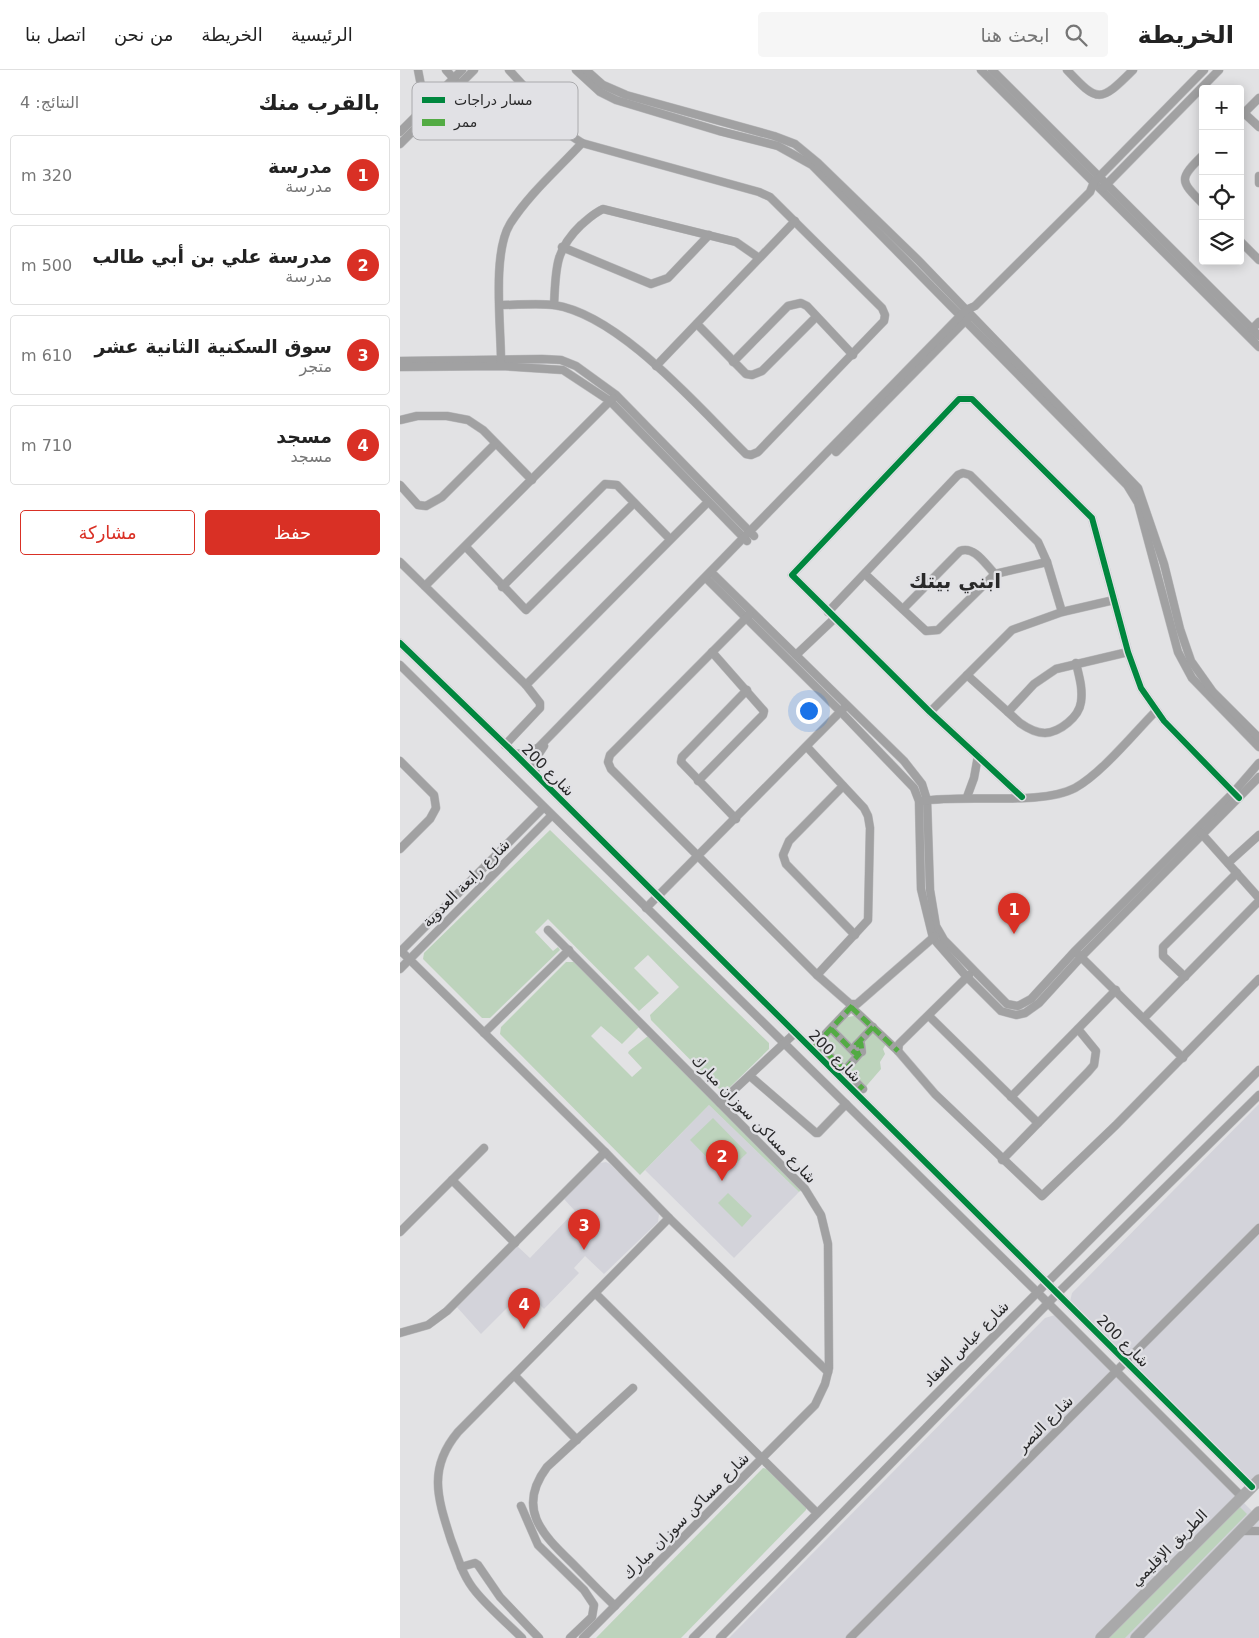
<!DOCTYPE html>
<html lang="ar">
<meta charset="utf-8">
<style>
:root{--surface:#fff;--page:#f6f6f6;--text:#222;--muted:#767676;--line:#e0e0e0;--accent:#d93025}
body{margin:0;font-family:"DejaVu Sans",Cairo,sans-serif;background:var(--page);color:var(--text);direction:rtl}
.controls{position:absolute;right:15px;top:15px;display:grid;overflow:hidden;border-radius:5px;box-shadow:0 2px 12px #0003}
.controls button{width:45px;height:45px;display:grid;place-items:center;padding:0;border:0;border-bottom:1px solid var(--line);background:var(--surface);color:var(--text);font:25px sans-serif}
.you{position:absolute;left:408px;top:640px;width:18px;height:18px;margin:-12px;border:4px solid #fff;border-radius:50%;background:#1a73e8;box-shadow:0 0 0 8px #1a73e833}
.badge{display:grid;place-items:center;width:32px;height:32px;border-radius:50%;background:var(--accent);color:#fff;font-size:16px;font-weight:700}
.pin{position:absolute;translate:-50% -41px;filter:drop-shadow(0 1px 2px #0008)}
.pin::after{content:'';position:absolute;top:26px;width:18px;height:15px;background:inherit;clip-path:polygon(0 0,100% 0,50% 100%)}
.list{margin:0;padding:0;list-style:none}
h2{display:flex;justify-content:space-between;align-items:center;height:65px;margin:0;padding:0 20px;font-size:21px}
h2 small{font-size:16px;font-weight:400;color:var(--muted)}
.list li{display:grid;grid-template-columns:32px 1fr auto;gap:15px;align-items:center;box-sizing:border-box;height:80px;margin:0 10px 10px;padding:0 10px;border:1px solid var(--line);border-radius:5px}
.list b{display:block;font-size:19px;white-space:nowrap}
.list p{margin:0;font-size:16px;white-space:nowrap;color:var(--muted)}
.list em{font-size:16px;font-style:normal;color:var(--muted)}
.actions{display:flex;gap:10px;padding:15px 20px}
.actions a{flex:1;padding:11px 0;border:1px solid var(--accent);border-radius:5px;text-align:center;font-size:18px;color:var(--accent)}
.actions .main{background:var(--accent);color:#fff}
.icon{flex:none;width:28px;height:28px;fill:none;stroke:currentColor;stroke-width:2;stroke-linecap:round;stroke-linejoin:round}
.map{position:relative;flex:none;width:859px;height:1568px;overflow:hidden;direction:ltr}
header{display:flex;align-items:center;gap:30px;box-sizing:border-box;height:70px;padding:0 25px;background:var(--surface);border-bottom:1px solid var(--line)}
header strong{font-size:24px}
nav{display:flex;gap:28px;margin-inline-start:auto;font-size:18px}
.search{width:350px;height:45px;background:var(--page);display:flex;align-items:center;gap:12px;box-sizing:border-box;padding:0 18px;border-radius:5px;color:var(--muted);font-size:19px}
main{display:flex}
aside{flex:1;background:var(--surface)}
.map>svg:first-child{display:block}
</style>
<header>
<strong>الخريطة</strong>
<div class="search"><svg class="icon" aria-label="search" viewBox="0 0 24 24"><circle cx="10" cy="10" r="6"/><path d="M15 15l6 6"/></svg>ابحث هنا</div>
<nav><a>الرئيسية</a><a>الخريطة</a><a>من نحن</a><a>اتصل بنا</a></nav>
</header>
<main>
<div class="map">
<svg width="859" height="1568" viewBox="0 0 859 1568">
<rect width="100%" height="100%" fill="#e2e2e4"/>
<g fill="#d3d3da">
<polygon points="859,1034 859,1419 670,1232 672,1223"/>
<polygon points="309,1035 399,1122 334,1188 245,1100"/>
<polygon points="206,1092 210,1094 259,1144 258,1152 204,1204 185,1186 174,1198 179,1203 144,1239 125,1220 81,1264 56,1236 115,1174 130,1188 175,1141 164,1129 200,1093"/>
<polygon points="655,1245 859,1448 859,1568 329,1568 645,1248"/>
</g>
<g fill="#bdd3bc">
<polygon points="150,760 369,973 369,979 327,1020 320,1020 251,950 250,945 279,917 248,885 234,898 259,923 239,941 148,849 135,862 153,881 158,877 160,880 90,948 82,948 23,889 24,883"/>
<polygon points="166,892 175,892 239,957 222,974 201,956 191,966 232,1007 242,998 228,983 229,981 248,966 403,1118 399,1122 309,1035 240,1105 100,964 101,957"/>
<polygon points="459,945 486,974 483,979 485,984 480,992 481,999 462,1021 415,976 443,948"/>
<polygon points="313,1048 347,1083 324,1105 290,1070"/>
<polygon points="328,1123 352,1146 342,1157 318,1133"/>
<polygon points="363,1398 368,1399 406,1436 406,1440 281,1568 196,1568"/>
<polygon points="840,1437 847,1444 725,1568 709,1568"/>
</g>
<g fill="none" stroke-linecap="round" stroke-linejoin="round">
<defs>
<g id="minor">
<polyline points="18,0 25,36"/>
<polyline points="46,0 56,11"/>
<polyline points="176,0 200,22 216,30 319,61 378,76 412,95 727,415 738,433 778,582 792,608 859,677"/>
<polyline points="186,0 203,15 226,25 374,66 395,74 418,93 519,191 738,418 764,494 780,559 791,591 813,622 859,668"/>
<polyline points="581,0 859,277"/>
<polyline points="592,0 859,266"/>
<path d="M 667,0 C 698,33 700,33 733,0"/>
<polyline points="844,43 859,57"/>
<polyline points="840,47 859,28"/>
<polyline points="0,62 62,0"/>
<polyline points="0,74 74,0"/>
<path d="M 803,85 C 779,109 779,110 803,134"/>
<polyline points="859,106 859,113"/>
<polyline points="703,118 819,0"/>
<polyline points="840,171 859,190"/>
<polyline points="162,177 251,214 268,208 309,165"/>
<path d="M 101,235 C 118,235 137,233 154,235 C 220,245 298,337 346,384 L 351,385 L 358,382 L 484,251 L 485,245 L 482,238 L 370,127 L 359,122 L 182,73 L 167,63 L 109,0"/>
<path d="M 154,235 C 156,200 154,181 181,155 C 188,149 194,143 203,139 L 336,172 L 359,188"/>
<polyline points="297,254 346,304 352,305 362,301 416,247"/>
<polyline points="852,259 859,252"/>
<polyline points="0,291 142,289 161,290 176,296 216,325 354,466"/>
<path d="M 101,291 C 101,256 92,183 110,154 C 129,124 158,99 182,73"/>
<polyline points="333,292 388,236 401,233 407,236 453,285"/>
<polyline points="256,296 395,151"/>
<polyline points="0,297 101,296 163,300 210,331 347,471"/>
<polyline points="0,350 17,346 47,346 68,350 83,360 132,410"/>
<polyline points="436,382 568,248"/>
<polyline points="0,415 18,435 26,436 42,427 95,374"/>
<polyline points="66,477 126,540 234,433"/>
<polyline points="0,492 126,615 307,433"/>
<polyline points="311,502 504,691 522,714 527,730 530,820 536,856 544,870 607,934 618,936 631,929 675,881 833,723 859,693"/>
<polyline points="465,504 526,561 538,560 595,504 647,492"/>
<polyline points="306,508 440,641 514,718 519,731 521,819 533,868 567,907 601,941 616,945 625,943 639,933 681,887 859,707"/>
<polyline points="25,516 213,328"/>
<polyline points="102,517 205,414 217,415 270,469"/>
<path d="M 503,539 L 560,481 C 574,475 586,495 595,504"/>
<polyline points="428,542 558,405 563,403 570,405 638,472 647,492 662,542"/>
<polyline points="349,545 210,685 208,692 211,699 417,905 450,934 457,934 535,866"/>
<polyline points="0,573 115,684 852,1417"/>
<polyline points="396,585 435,548"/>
<polyline points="0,595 637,1222 842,1427"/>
<path d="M 567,605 L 620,653 C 627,658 635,663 645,663 C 660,662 679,647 681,632 C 683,618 679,606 676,593"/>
<polyline points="530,642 612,560 662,542 714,530"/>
<polyline points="608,642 634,614 656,599 728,582"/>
<polyline points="105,675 140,638 140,633 126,615"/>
<polyline points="407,677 464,738 468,746 470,758 468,850 417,905"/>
<polyline points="115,684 129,683 139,677 566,240 575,236 690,122 694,112 804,0"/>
<polyline points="0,691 34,725 36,738 30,749 0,779"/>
<polyline points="135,704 136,688 144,676"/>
<polyline points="298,711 363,645 364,641 312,582"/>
<polyline points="443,716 389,771 383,785 386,794 455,865"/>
<polyline points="567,727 574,708 578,686"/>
<polyline points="622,727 530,642 392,505 559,329 572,329 692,448 728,582 741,618 764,651 839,728"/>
<path d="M 523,731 C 565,724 641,736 675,718 C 702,703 734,663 756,641"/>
<polyline points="336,749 281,692 282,687 347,620"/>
<polyline points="801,763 859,828"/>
<polyline points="828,793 859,765"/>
<polyline points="246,838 444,638"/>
<polyline points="148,860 405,1119 421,1145 428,1174 429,1298 425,1314 415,1335 183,1568"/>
<path d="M 1,881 L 205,1082 L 269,1148 L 58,1362 C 27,1399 38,1429 51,1470 C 58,1488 63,1507 76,1522 C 89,1538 107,1553 122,1568"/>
<polyline points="0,882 143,738"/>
<polyline points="678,884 783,988"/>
<polyline points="0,899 151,746"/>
<polyline points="785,907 763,886 763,877 837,803"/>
<polyline points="451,937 498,981 535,1024 642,1126 716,1055 859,909"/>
<polyline points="529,946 638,1053"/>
<polyline points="744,948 859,831"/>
<polyline points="431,959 454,982 457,984 462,982 461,974 456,975 454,982"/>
<polyline points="84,963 169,880"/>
<polyline points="417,973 463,1019"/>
<polyline points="456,975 473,957"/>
<polyline points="414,976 453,935"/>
<polyline points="498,981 499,974 569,905"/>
<polyline points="445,1000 460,983"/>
<polyline points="350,1006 416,1063 418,1063 446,1034"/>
<polyline points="611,1027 716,920"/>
<polyline points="320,1033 395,963"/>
<polyline points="602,1090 688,1002 694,995 696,981 678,959"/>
<polyline points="52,1110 115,1173"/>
<polyline points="269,1148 428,1302"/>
<polyline points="0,1162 84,1078"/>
<polyline points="196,1224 417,1443"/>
<polyline points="0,1263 28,1255 47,1241 205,1082"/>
<polyline points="115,1306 177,1370"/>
<polyline points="121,1436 138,1475 184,1520 194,1535 192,1547 170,1568"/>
<polyline points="840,1461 859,1461"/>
<polyline points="61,1497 75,1493 78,1495 100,1527 139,1568"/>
<path d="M 215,1536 C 200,1522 186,1507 171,1492 C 142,1464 116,1438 147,1397 L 233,1318"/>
<polyline points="293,1568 859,1000"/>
<polyline points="320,1568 657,1224 859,1025"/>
<polyline points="450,1568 859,1158"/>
</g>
<g id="highway">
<polyline points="701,1568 859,1410"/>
<polyline points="736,1568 859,1442"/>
</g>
</defs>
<use href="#minor" stroke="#bdbdbf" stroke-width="9"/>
<use href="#highway" stroke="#bdbdbf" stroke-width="12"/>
<use href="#minor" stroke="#a1a1a2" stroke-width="8"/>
<use href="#highway" stroke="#a9a9aa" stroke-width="11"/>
<g stroke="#53ab44" stroke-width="5" stroke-dasharray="10 5" stroke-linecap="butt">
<polyline points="451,937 498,981"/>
<polyline points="431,959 454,982 457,984 462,982 461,974 456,975 454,982"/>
<polyline points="417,973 463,1019"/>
<polyline points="456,975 473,957"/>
<polyline points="415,976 453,935"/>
<polyline points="445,1000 460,983"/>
</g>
<defs>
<g id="cycleway">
<polyline points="0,573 115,684 852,1417"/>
<polyline points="622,727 530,642 392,505 559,329 572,329 692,448 728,582 741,618 764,651 839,728"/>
</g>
</defs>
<use href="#cycleway" stroke="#e1e1e5" stroke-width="9"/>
<use href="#cycleway" stroke="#00873e" stroke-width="6"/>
</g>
<g text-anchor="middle" stroke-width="4.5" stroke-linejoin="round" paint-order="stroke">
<g font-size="15" fill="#29292a" stroke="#e1e1e5">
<text transform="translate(148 700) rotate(45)" y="5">شارع 200</text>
<text transform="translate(66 813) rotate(-45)" y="5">شارع رابعة العدوية</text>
<text transform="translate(435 986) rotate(45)" y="5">شارع 200</text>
<text transform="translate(354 1049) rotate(46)" y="5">شارع مساكن سوزان مبارك</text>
<text transform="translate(723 1271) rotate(45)" y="5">شارع 200</text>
<text transform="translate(566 1274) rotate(-45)" y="5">شارع عباس العقاد</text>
<text transform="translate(645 1354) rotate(-45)" y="5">شارع النصر</text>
<text transform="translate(286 1446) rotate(-45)" y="5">شارع مساكن سوزان مبارك</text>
<text transform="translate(769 1478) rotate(-45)" y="5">الطريق الإقليمي</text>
</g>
<g font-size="20" font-weight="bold" fill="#29292a" stroke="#e1e1e5">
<text x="555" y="518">ابني بيتك</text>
</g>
</g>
<rect x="12" y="12" width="166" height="58" rx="8" fill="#e1e1e5" stroke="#aaaaad" stroke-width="1"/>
<rect x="22" y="27" width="23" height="6" fill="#00873e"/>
<rect x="22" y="49" width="23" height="7" fill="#53ab44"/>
<g font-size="14" fill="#29292a">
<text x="54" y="35">مسار دراجات</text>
<text x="54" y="57">ممر</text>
</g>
</svg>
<div class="controls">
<button>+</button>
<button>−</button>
<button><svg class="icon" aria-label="locate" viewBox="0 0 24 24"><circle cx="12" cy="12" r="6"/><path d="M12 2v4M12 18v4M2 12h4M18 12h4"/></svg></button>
<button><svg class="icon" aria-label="layers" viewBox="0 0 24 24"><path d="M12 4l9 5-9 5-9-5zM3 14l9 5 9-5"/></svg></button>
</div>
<div class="you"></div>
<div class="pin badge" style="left:614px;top:864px">1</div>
<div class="pin badge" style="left:322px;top:1111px">2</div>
<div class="pin badge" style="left:184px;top:1180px">3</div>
<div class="pin badge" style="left:124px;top:1259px">4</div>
</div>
<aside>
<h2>بالقرب منك<small>النتائج: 4</small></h2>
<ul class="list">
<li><span class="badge">1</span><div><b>مدرسة</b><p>مدرسة</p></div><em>320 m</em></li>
<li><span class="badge">2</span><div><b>مدرسة علي بن أبي طالب</b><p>مدرسة</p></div><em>500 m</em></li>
<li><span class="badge">3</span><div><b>سوق السكنية الثانية عشر</b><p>متجر</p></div><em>610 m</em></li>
<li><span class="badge">4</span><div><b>مسجد</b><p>مسجد</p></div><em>710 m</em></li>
</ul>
<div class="actions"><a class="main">حفظ</a><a>مشاركة</a></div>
</aside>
</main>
